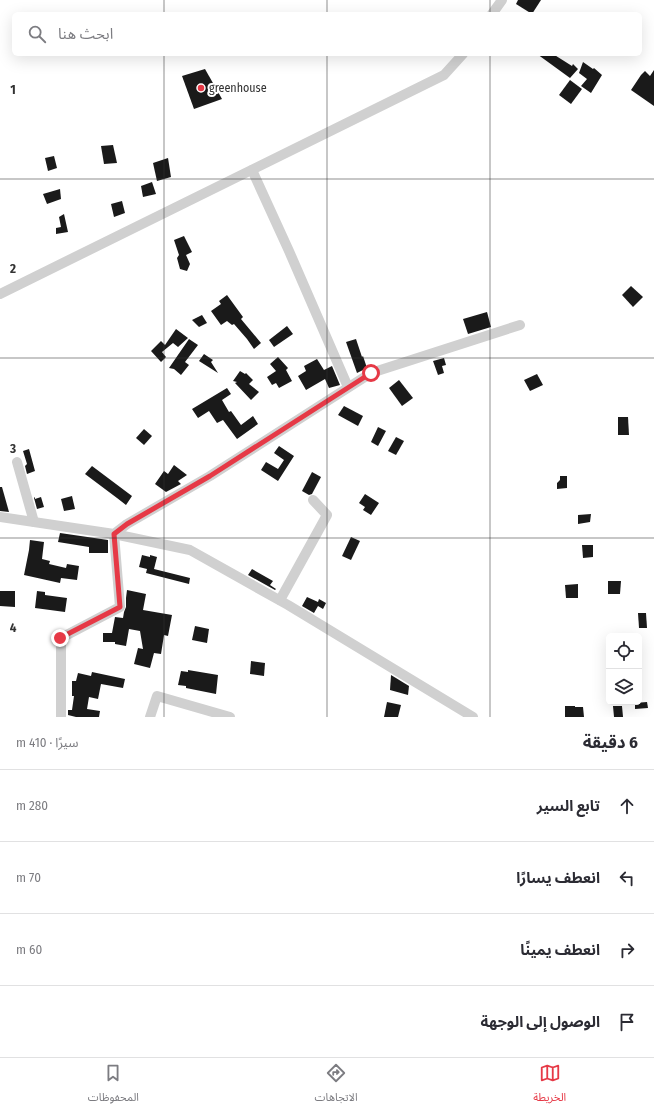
<!DOCTYPE html>
<html lang="ar">
<meta charset="utf-8">
<style>
:root{--surface:#fff;--page:#f2f2f3;--text:#2b2b33;--muted:#7c7c81;--line:#e1e1e2;--accent:#e63946}
body{margin:0;font-family:"Fira Sans Condensed","Noto Sans Arabic",sans-serif;background:var(--page);color:var(--text);direction:rtl}
.controls{position:absolute;right:12px;bottom:12px;display:grid;overflow:hidden;border-radius:6px;box-shadow:0 4px 16px #0002}
.controls button{width:36px;height:36px;display:grid;place-items:center;padding:0;border:0;border-bottom:1px solid var(--line);background:var(--surface);color:var(--text);font:20px sans-serif}
.stop{position:absolute;width:12px;height:12px;margin:-9px;border:3px solid #e63946;border-radius:50%;background:#fff}
.stop.end{background:#e63946;border-color:#fff;box-shadow:0 1px 4px #0008}
.list{margin:0;padding:0;list-style:none}
h2{display:flex;justify-content:space-between;align-items:center;height:52px;margin:0;padding:0 16px;font-size:17px}
h2 small{font-size:13px;font-weight:400;color:var(--muted)}
.list li{display:grid;grid-template-columns:26px 1fr auto;gap:12px;align-items:center;box-sizing:border-box;height:72px;padding:0 16px;border-top:1px solid var(--line)}
.list b{display:block;font-size:15px;white-space:nowrap}
.list em{font-size:13px;font-style:normal;color:var(--muted)}
.icon{flex:none;width:22px;height:22px;fill:none;stroke:currentColor;stroke-width:2;stroke-linecap:round;stroke-linejoin:round}
.map{position:relative;flex:none;width:654px;height:717px;overflow:hidden;direction:ltr}
.search{position:absolute;background:var(--surface);box-shadow:0 4px 16px #0002;left:12px;right:12px;top:12px;height:44px;display:flex;align-items:center;gap:10px;box-sizing:border-box;padding:0 14px;border-radius:6px;color:var(--muted);font-size:15px}
.sheet{height:340px;background:var(--surface)}
nav{display:flex;justify-content:space-around;align-items:center;box-sizing:border-box;height:56px;border-top:1px solid var(--line);background:var(--surface);font-size:11px;color:var(--muted)}
nav a{display:grid;justify-items:center;gap:2px}
nav .on{color:var(--accent)}
.map>svg:first-child{display:block}
</style>
<div class="map">
<svg width="654" height="717" viewBox="0 0 654 717">
<rect width="100%" height="100%" fill="#fff"/>
<g fill="#1a1a1a">
<polygon points="518,0 541,0 532,14 516,4"/>
<polygon points="537,54 553,54 572,66 573,64 578,69 570,78"/>
<polygon points="583,62 593,69 594,68 602,75 591,93 581,86 587,79 579,73"/>
<polygon points="205,69 222,99 194,109 182,76"/>
<polygon points="654,70 654,106 631,90 641,75 645,71 650,76"/>
<polygon points="570,80 582,89 571,104 559,95"/>
<polygon points="113,145 117,163 104,164 101,146"/>
<polygon points="54,156 57,168 48,171 45,158"/>
<polygon points="168,158 171,177 157,181 153,163"/>
<polygon points="152,182 156,194 143,197 141,186"/>
<polygon points="60,189 61,199 47,204 43,194"/>
<polygon points="122,201 125,213 114,217 111,204"/>
<polygon points="64,214 68,232 56,234 56,228 61,227 59,217"/>
<polygon points="184,236 192,252 186,255 190,264 187,271 180,269 177,258 179,255 174,240"/>
<polygon points="631,286 643,297 633,307 622,295"/>
<polygon points="227,295 243,317 241,319 261,343 254,349 247,339 234,324 232,325 227,321 221,325 211,311 221,304 219,301"/>
<polygon points="487,312 491,327 468,334 463,319"/>
<polygon points="202,315 207,323 199,327 192,320"/>
<polygon points="287,326 293,334 274,347 269,340"/>
<polygon points="176,329 188,338 178,347 173,343 162,352 166,357 161,362 151,351 161,341 165,345"/>
<polygon points="189,339 198,345 185,362 189,365 181,375 174,369 169,368"/>
<polygon points="356,339 362,357 363,356 367,368 357,373 346,342"/>
<polygon points="204,354 213,360 211,362 218,373 199,361"/>
<polygon points="278,357 288,368 286,370 292,381 279,388 276,383 272,385 267,377 276,371 270,364"/>
<polygon points="444,358 446,365 442,366 444,373 438,375 433,361"/>
<polygon points="317,359 324,370 332,366 340,385 329,388 325,379 306,390 298,376 306,371 304,366"/>
<polygon points="240,371 245,374 246,373 253,380 249,384 259,392 251,400 235,383 237,382 233,381"/>
<polygon points="537,374 543,385 530,391 524,380"/>
<polygon points="399,380 413,398 402,406 389,388"/>
<polygon points="227,388 231,394 222,400 229,412 231,411 241,425 253,416 258,424 237,439 223,420 217,423 209,411 198,418 192,409"/>
<polygon points="344,406 363,416 358,426 338,415"/>
<polygon points="618,417 628,417 629,435 618,435"/>
<polygon points="378,427 386,431 378,446 371,442"/>
<polygon points="144,429 152,436 144,445 136,438"/>
<polygon points="396,437 404,441 396,455 388,451"/>
<polygon points="279,446 294,456 278,481 261,470 266,462 278,469 284,460 274,453"/>
<polygon points="29,449 35,471 27,474 25,466 27,464 23,451"/>
<polygon points="174,465 187,475 178,481 181,484 166,492 155,484 164,471 168,474"/>
<polygon points="92,466 132,496 126,505 117,498 85,474"/>
<polygon points="312,472 321,477 312,494 309,495 302,491"/>
<polygon points="560,476 567,476 567,488 557,489 557,483 560,480"/>
<polygon points="0,487 2,487 9,512 0,511"/>
<polygon points="365,494 379,503 371,515 363,510 365,507 359,503"/>
<polygon points="72,496 75,509 64,511 61,499"/>
<polygon points="35,497 35,499 41,497 44,507 37,509 34,498"/>
<polygon points="591,514 590,522 578,524 578,515"/>
<polygon points="60,533 108,540 108,553 89,553 89,547 58,542"/>
<polygon points="351,537 360,541 351,560 342,556"/>
<polygon points="30,540 44,542 42,559 50,561 49,564 66,568 67,564 79,566 77,580 61,578 60,583 24,575 29,550"/>
<polygon points="582,545 593,545 593,557 583,558"/>
<polygon points="142,555 150,557 150,555 157,557 154,569 190,578 189,584 146,573 147,569 139,567"/>
<polygon points="252,569 273,581 270,585 276,589 275,590 248,575"/>
<polygon points="608,581 621,581 620,594 608,594"/>
<polygon points="578,584 578,598 566,598 565,585"/>
<polygon points="127,590 146,594 143,610 172,615 168,636 164,635 161,654 154,653 150,668 134,664 138,648 143,649 140,631 129,629 126,646 115,644 115,642 103,642 103,633 112,633 115,617 123,618 124,612 126,607 126,598"/>
<polygon points="0,591 15,591 15,607 0,606"/>
<polygon points="37,591 45,592 45,595 67,598 65,612 35,608"/>
<polygon points="307,597 318,602 319,599 326,603 323,609 318,606 314,613 302,606"/>
<polygon points="638,613 646,613 647,628 639,628"/>
<polygon points="195,626 209,629 207,643 192,640"/>
<polygon points="251,661 265,663 264,676 250,674"/>
<polygon points="188,670 218,675 216,694 186,688 186,686 178,685 181,671 188,672"/>
<polygon points="92,672 125,679 123,688 101,684 98,699 89,697 87,709 100,711 99,717 76,717 68,715 68,710 72,710 74,696 72,696 72,681 76,681 78,673 91,676"/>
<polygon points="391,675 409,686 408,695 390,690"/>
<polygon points="387,702 401,705 398,717 384,717"/>
<polygon points="647,702 648,708 635,709 635,703"/>
<polygon points="565,706 575,706 575,707 583,707 584,717 565,717"/>
<polygon points="613,706 622,706 623,717 614,717"/>
</g>
<g fill="none" stroke-linecap="round" stroke-linejoin="round">
<g stroke="#d0d0d0" stroke-width="10">
<polyline points="492,14 502,0"/>
<polyline points="252,170 289,251 348,387"/>
<polyline points="0,294 444,75 463,54"/>
<polyline points="17,462 34,522"/>
<polyline points="0,517 114,534 127,524 210,476 371,373 520,325"/>
<polyline points="280,600 327,515 313,500"/>
<polyline points="61,717 61,638 120,607 114,534 190,550 288,605 473,717"/>
<polyline points="150,717 157,696 230,717"/>
</g>
</g>
<g fill="none" stroke-linecap="round" stroke-linejoin="round">
<polyline stroke="#e63946" stroke-width="5" points="60,638 120,607 114,534 127,524 210,476 371,373"/>
</g>
<path fill="none" stroke="#333" stroke-width="1" stroke-opacity="0.55" d="M 164,0 L 164,14M 327,0 L 327,14M 490,0 L 490,14M 164,54 L 164,717M 327,54 L 327,717M 490,54 L 490,717M 0,179 L 654,179M 0,358 L 654,358M 0,538 L 654,538"/>
<circle fill="#e63946" stroke="#fff" stroke-width="1.5" cx="201" cy="88" r="4"/>
<g text-anchor="middle" stroke-width="4" stroke-linejoin="round" paint-order="stroke">
<g font-size="12" fill="#333" stroke="#fff" text-anchor="start">
<text x="209" y="92">greenhouse</text>
</g>
</g>
<g font-size="13" text-anchor="middle" font-weight="bold" fill="#333" stroke="#fff" stroke-width="4" stroke-linejoin="round" paint-order="stroke">
<text x="13" y="94">1</text>
<text x="13" y="273">2</text>
<text x="13" y="453">3</text>
<text x="13" y="632">4</text>
</g>
</svg>
<div class="controls">
<button><svg class="icon" aria-label="locate" viewBox="0 0 24 24"><circle cx="12" cy="12" r="6"/><path d="M12 2v4M12 18v4M2 12h4M18 12h4"/></svg></button>
<button><svg class="icon" aria-label="layers" viewBox="0 0 24 24"><path d="M12 4l9 5-9 5-9-5zM3 14l9 5 9-5"/></svg></button>
</div>
<div class="stop" style="left:371px;top:373px"></div>
<div class="stop end" style="left:60px;top:638px"></div>
<div class="search"><svg class="icon" aria-label="search" viewBox="0 0 24 24"><circle cx="10" cy="10" r="6"/><path d="M15 15l6 6"/></svg>ابحث هنا</div>
</div>
<section class="sheet">
<h2>6 دقيقة<small>سيرًا · 410 m</small></h2>
<ul class="list">
<li><svg class="icon" aria-label="ahead" viewBox="0 0 24 24"><path d="M12 20V5M6 11l6-6 6 6"/></svg><div><b>تابع السير</b></div><em>280 m</em></li>
<li><svg class="icon" aria-label="left" viewBox="0 0 24 24"><path d="M17 20v-9H6M10 6l-5 5 5 5"/></svg><div><b>انعطف يسارًا</b></div><em>70 m</em></li>
<li><svg class="icon" aria-label="right" viewBox="0 0 24 24"><path d="M7 20v-9h11M14 6l5 5-5 5"/></svg><div><b>انعطف يمينًا</b></div><em>60 m</em></li>
<li><svg class="icon" aria-label="arrive" viewBox="0 0 24 24"><path d="M6 21V4h12l-3 4 3 4H6"/></svg><div><b>الوصول إلى الوجهة</b></div></li>
</ul>
</section>
<nav>
<a class="on"><svg class="icon" aria-label="map" viewBox="0 0 24 24"><path d="M3 6l6-2 6 2 6-2v14l-6 2-6-2-6 2zM9 4v14M15 6v14"/></svg>الخريطة</a>
<a><svg class="icon" aria-label="directions" viewBox="0 0 24 24"><path d="M12 3l9 9-9 9-9-9zM9 14v-3h6M13 9l2 2-2 2"/></svg>الاتجاهات</a>
<a><svg class="icon" aria-label="saved" viewBox="0 0 24 24"><path d="M7 4h10v16l-5-4-5 4z"/></svg>المحفوظات</a>
</nav>
